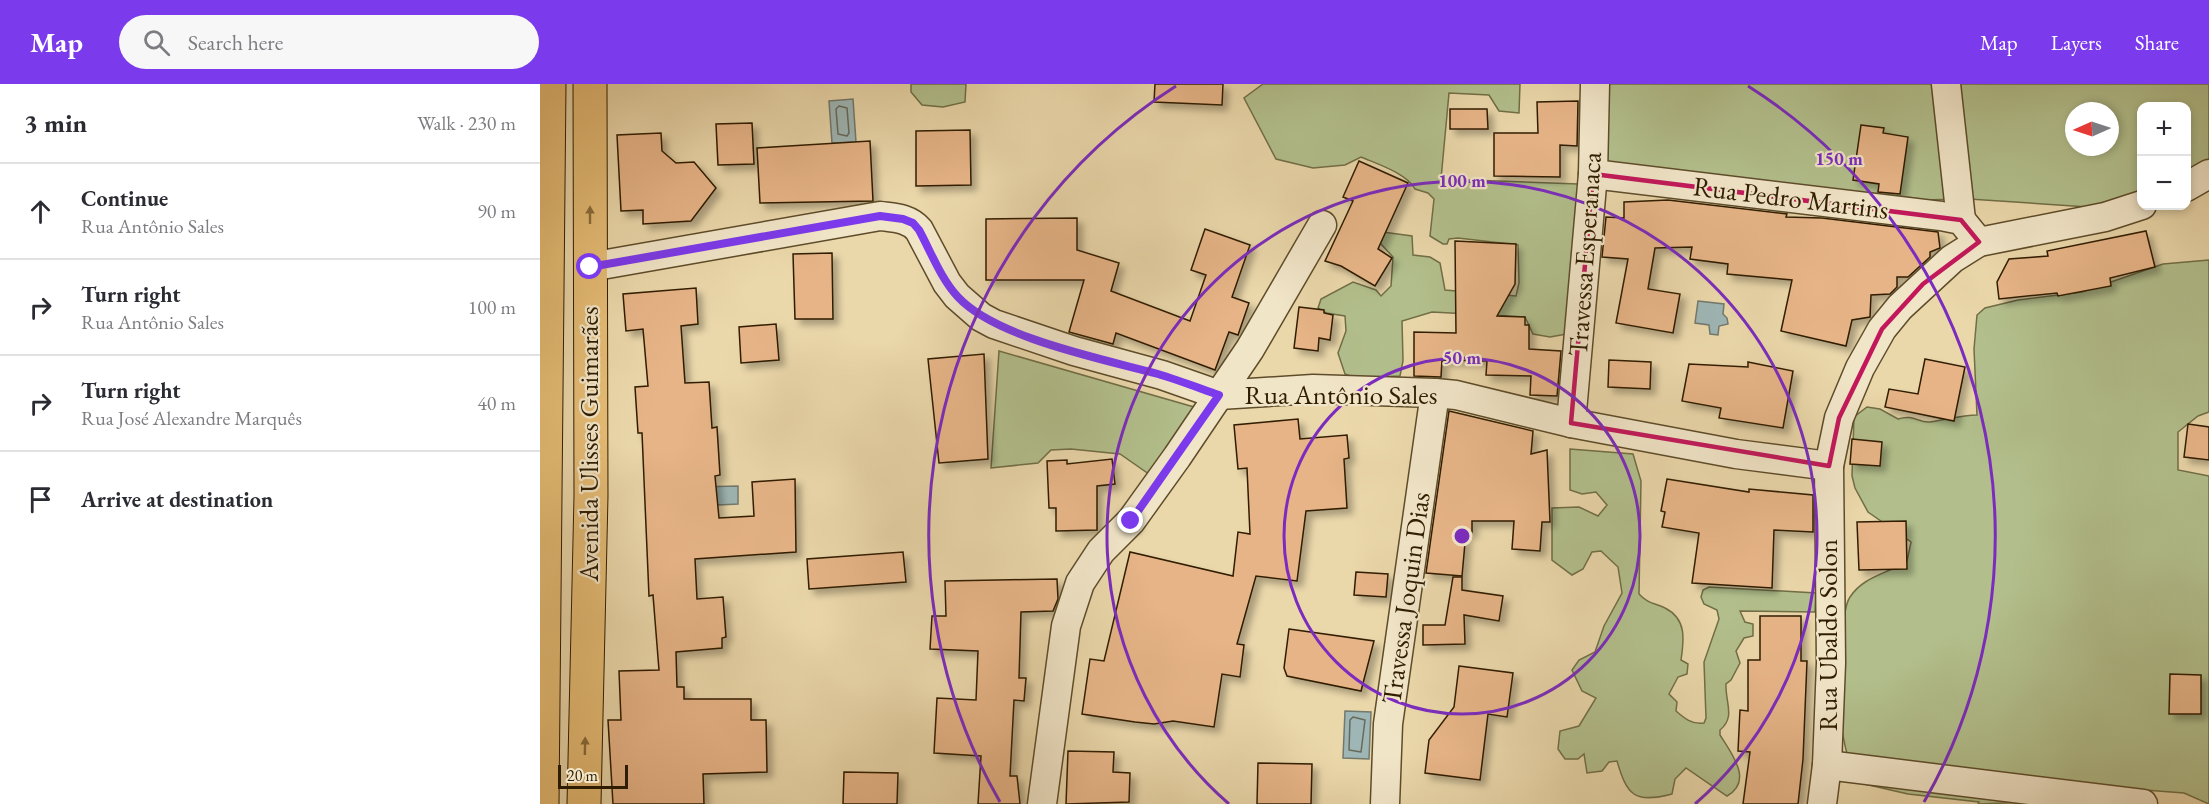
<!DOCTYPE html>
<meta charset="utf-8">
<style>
:root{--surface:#fff;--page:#f7f7f7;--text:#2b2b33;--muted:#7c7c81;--line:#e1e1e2;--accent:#7c3aed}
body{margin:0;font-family:"EB Garamond",serif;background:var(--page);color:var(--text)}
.controls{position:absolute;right:18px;top:18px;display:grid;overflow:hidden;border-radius:12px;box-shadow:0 3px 9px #0003}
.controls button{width:54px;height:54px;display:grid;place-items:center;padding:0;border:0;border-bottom:2px solid var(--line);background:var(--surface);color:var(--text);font:30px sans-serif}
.compass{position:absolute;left:1525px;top:18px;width:54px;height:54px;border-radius:50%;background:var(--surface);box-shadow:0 3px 9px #0003;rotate:267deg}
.scale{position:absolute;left:18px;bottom:15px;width:70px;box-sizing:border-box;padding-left:6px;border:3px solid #301d00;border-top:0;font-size:16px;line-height:21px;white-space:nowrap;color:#301d00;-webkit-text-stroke:4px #f1e5c8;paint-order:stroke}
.stop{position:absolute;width:18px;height:18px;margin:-14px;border:4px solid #7c3aed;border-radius:50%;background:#fff}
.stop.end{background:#7c3aed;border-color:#fff;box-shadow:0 2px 6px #0008}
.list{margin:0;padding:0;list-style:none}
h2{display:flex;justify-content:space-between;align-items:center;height:78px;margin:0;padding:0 24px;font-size:26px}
h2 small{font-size:20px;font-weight:400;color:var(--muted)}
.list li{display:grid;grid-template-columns:39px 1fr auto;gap:18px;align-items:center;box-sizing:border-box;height:96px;padding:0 24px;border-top:2px solid var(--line)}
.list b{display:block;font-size:22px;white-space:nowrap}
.list p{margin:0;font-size:20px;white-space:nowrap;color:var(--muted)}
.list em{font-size:20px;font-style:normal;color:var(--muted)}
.icon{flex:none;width:33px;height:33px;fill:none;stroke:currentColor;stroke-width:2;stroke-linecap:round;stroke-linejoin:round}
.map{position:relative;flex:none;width:1669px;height:720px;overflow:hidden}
header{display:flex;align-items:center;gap:36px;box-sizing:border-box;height:84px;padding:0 30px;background:var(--accent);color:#fff}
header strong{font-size:28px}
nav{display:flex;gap:33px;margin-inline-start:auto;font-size:21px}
.search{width:420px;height:54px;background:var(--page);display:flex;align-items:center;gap:15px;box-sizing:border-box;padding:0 21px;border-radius:33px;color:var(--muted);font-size:22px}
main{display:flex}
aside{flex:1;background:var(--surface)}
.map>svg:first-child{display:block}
</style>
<header>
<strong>Map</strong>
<div class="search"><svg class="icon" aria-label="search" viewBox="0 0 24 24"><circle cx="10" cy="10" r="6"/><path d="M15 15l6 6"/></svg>Search here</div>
<nav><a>Map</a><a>Layers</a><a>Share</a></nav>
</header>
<main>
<aside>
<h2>3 min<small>Walk · 230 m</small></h2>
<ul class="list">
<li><svg class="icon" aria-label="ahead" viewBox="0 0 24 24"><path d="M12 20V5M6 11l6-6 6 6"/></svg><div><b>Continue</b><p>Rua Antônio Sales</p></div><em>90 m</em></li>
<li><svg class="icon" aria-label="right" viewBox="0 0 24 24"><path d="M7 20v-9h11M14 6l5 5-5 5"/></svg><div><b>Turn right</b><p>Rua Antônio Sales</p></div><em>100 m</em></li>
<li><svg class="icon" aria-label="right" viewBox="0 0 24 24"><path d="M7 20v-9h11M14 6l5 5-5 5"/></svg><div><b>Turn right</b><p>Rua José Alexandre Marquês</p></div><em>40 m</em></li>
<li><svg class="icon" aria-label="arrive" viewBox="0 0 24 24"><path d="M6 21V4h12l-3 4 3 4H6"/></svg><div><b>Arrive at destination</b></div></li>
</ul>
</aside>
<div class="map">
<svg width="1669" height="720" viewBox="0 0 1669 720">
<defs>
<filter id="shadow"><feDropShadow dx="5.5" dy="5.5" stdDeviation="3" flood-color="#0004"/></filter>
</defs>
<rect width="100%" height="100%" fill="#ead7aa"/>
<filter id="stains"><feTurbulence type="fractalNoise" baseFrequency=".00333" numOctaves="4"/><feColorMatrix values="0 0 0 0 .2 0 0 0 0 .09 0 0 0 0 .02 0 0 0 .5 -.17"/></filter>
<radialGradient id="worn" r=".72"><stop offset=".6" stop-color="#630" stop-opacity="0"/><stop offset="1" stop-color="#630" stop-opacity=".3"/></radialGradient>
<g fill="#b2bf8c" stroke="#716e46" stroke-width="1.5" fill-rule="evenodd">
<polygon points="371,0 426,0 425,18 403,23 382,21 371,8"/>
<path d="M 723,0 L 980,0 L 979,29 L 959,27 L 949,11 L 909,9 L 901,95 L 1038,100 L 1032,249 L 1010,253 L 993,250 L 985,233 L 892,228 L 862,237 L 863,277 L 860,292 L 816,294 L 805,290 L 798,269 L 806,247 L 805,232 L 786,229 L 778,224 L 781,215 L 813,198 L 836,206 L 841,212 L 851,202 L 853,173 L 840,159 L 843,148 L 872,152 L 873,171 L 890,173 L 900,179 L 905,206 L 976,212 L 979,199 L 978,161 L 918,154 L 909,155 L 907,160 L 903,160 L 890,152 L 894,115 L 888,109 L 875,105 C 866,89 837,80 821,73 L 805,81 L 773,84 L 736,75 L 704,14 Z"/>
<path d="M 1065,0 L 1669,0 L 1669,80 L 1647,91 L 1646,22 L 1602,22 L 1601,108 L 1548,123 L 1429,115 L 1379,116 L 1067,83 ZM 1534,27 L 1570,27 L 1570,63 L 1534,63 Z"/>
<path d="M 1669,176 L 1669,328 L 1658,332 L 1638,348 L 1638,386 L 1669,392 L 1669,720 L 1644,709 L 1552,702 L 1494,718 L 1438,720 L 1439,718 L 1368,710 L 1316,698 C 1297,648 1293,592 1303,540 C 1305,532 1305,520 1310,513 C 1324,492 1347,490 1367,477 L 1371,458 L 1328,428 L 1315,404 L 1312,392 L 1314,333 L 1327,323 L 1340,325 L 1358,335 C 1374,330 1378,339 1390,338 C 1406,336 1421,331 1437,331 L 1434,265 L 1437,231 L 1445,224 L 1478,216 L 1542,208 L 1623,180 Z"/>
<polygon points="459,267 661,325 616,395 580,370 531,365 511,366 498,379 451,384"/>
<path d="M 1030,365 L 1093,370 L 1101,397 L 1099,510 C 1107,519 1114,519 1125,524 C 1147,535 1144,556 1141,576 L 1148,580 L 1147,590 L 1138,593 L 1129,610 L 1137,618 L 1136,627 C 1144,634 1152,641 1164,639 L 1166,634 L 1164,578 L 1179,535 L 1177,526 L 1164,520 L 1161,513 L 1163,506 L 1169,503 L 1276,509 L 1275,528 L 1200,527 L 1205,538 L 1213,540 L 1213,552 L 1204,554 L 1196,567 L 1200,579 L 1191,596 L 1186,600 C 1185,618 1196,633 1180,646 L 1180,651 C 1191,669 1214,697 1187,712 L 1146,684 L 1135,695 L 1132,710 C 1094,720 1087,711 1077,677 L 1069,678 L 1062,687 L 1047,689 L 1044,670 L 1038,675 L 1025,675 L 1018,665 L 1020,647 L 1039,642 L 1056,614 L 1042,607 L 1032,586 L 1039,576 L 1055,568 L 1064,542 L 1082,509 L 1078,483 L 1061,467 L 1052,468 L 1043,485 L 1032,491 L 1012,476 L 1012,424 L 1039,423 L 1058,432 L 1067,421 L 1056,408 L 1042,410 L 1030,406 Z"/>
</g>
<g fill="#9eb6b5" stroke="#72796d" stroke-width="1.5">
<polygon points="313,15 316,58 292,59 289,17"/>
<polygon points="1158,217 1184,220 1183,230 1187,234 1188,240 1179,242 1178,251 1170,250 1169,241 1155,239"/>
<polygon points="198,402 198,420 158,422 157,403"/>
<polygon points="805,627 831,628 829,675 803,674"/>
</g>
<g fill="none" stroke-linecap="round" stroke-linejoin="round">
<g stroke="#676a5a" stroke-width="1.5">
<polygon points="299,22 307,24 309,49 307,52 298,50 296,25"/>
<polygon points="813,633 825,636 821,668 809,666 810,636"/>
</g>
</g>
<g fill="#e6b487" stroke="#301d00" stroke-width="1.5" filter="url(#shadow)">
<polygon points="615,0 683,0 682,21 614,18"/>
<polygon points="1038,17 1037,62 1020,61 1020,93 954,92 954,49 998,49 997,18"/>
<polygon points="910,25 947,25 948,45 910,45"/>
<polygon points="212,39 214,80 178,81 176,40"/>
<polygon points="1321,41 1344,44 1343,49 1368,53 1360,110 1338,108 1339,100 1313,96"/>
<polygon points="430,46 431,101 376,102 376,47"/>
<polygon points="121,49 122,67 136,79 154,78 176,104 151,137 103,140 103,126 81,127 77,51"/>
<polygon points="330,57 333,117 220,119 217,64"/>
<polygon points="819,77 868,99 838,165 852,174 835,202 801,182 785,177 813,117 803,113"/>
<polygon points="1128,116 1247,130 1246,133 1282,134 1398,148 1400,164 1390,168 1390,173 1368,193 1357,193 1357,203 1350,210 1331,211 1330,233 1312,236 1306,262 1241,247 1252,196 1187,190 1188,180 1150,175 1152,163 1115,164 1108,205 1140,210 1133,249 1076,239 1088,175 1062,173 1066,133 1084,134 1084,118"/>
<polygon points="537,134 537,166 579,179 571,207 650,237 666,191 651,186 665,145 710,161 692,213 709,219 698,251 689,248 675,286 576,249 573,260 529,248 544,196 446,196 446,135"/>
<polygon points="1606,147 1615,183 1570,194 1571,202 1518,212 1517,209 1459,215 1457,198 1469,175 1508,172 1507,167"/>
<polygon points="915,157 976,160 975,200 957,232 985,233 985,241 989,241 989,265 1021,267 1017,312 990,311 991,292 946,291 947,277 902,276 901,293 874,292 874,248 916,249"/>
<polygon points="292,169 293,235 255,235 253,170"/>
<polygon points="156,204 158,240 141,242 145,299 169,298 172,344 177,343 180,391 175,392 179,434 214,432 212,398 255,395 256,468 155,475 157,515 183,513 186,553 182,554 182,564 136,568 137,603 144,603 144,615 211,615 211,636 226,636 227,688 163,690 164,720 73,720 68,636 81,636 79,587 119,586 113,511 109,512 102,349 98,349 95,303 108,302 103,245 86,247 83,210"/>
<polygon points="759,223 784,226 784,229 793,231 790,256 779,254 778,267 754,264"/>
<polygon points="236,240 239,276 201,279 199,243"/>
<polygon points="444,270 448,375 399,379 388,275"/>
<polygon points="1385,275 1425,283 1414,337 1345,323 1349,305 1378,310"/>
<polygon points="1069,276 1111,278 1110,305 1068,303"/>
<polygon points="1208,278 1253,287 1243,344 1179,334 1181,324 1142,317 1149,280 1208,283"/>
<polygon points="909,327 993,347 991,370 1007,366 1010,438 1002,438 1000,467 972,465 974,437 932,437 932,448 926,448 922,492 886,489"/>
<polygon points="758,335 760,355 807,351 809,374 804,375 807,424 766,427 757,497 716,492 697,560 704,561 700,593 682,590 674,643 633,637 614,640 595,638 542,630 550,575 564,577 590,468 693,492 698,448 710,450 707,384 698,385 694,341"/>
<polygon points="1648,340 1669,343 1669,376 1644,373"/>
<polygon points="1312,355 1342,358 1340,382 1310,380"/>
<polygon points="572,375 575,400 557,402 557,446 516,447 516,424 509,424 507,377 527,376 527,380"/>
<polygon points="1127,395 1209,408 1209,405 1273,411 1273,448 1234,446 1232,504 1152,499 1159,449 1122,443 1125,428 1121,427"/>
<polygon points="1366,437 1367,485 1319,486 1317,438"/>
<polygon points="363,468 366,498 269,505 267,475"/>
<polygon points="816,488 848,490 846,513 814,511"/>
<polygon points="913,493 922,493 922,506 963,512 959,537 924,531 925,560 883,561 883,541 905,541"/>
<polygon points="517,495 518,515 513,527 481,528 479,594 486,594 484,617 474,616 470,692 477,692 480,720 438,720 441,672 394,669 397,614 436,616 438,567 390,565 392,532 406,532 405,497"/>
<polygon points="1220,532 1261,532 1261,577 1267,577 1263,675 1258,720 1203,720 1210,668 1198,667 1200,626 1208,627 1208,576 1220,576"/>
<polygon points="749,545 834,557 821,607 747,592 744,584"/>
<polygon points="919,582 973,589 967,633 948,630 940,696 885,689 889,656 914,623"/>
<polygon points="1630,590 1661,591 1661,630 1629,630"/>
<polygon points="528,667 574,668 573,688 590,689 589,718 526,720"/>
<polygon points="718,679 772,680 771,720 717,720"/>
<polygon points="304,688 358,689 357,720 303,720"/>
</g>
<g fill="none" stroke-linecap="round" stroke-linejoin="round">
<defs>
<g id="minor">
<polyline points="1406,0 1421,136"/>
<polyline points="1053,90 1401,132 1421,136 1439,158"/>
<polyline points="1646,103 1669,90"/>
<path d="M 50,183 L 340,132 C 355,134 369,134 379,146 L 407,199 L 417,212 L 441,233 L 454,240 L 534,267 L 622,291 L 679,311 L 773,305 L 895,309 L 916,311 L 1031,339 L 1196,370 L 1289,382"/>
<polyline points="1031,339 1053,90 1055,0"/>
<polyline points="1287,681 1603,720"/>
<polyline points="502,720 526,542 540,499 561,467 591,437 637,373 710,265 782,141"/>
<polyline points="845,720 848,640 895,309"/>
<polyline points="1282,720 1287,681 1291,579 1289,382 1299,334 1320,284 1342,245 1360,223 1412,175 1439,158 1565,133 1602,121"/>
</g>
<g id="primary">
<polyline points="2,720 9,0"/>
<polyline points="44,720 51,412 50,0"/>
</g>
</defs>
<use href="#minor" stroke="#5e4c2a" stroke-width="31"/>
<use href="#primary" stroke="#301d00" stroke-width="35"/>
<use href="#minor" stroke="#f1e5c8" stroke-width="28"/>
<use href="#primary" stroke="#e5bc75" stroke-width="33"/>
</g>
<defs><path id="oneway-solid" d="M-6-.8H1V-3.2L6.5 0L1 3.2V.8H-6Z" transform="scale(1.5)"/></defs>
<g fill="#8a6c3a">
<use href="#oneway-solid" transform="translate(50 131) rotate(-90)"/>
<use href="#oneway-solid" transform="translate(45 662) rotate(-89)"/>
</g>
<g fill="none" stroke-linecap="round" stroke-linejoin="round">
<path stroke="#7c3aed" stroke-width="8" d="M 50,183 L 340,132 L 363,135 L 373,139 L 379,146 C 391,168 401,195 418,213 C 456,254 563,275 618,290 C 638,296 659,304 679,311 L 591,437"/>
</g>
<path fill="none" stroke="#c2185b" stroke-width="4.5" stroke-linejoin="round" d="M 1053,90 L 1421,136 L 1439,158 L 1383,200 L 1342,245 L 1299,334 L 1289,382 L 1031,339 Z"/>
<g fill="none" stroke="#7b2cbf" stroke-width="3">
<circle cx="922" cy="452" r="178"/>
<path d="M689 720A355 355 0 1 1 1155 720"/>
<path d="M460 718A533 533 0 0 1 636 2M1208 2A533 533 0 0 1 1384 718"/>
</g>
<g text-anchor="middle" stroke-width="4.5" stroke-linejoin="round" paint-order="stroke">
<g font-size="27" fill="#301d00" stroke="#f1e5c8">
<text transform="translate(1251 114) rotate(7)" y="9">Rua Pedro Martins</text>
<text transform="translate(1045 170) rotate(-86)" y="9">Travessa Esperanaca</text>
<text x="801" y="320">Rua Antônio Sales</text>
<text transform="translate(49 360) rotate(-90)" y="9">Avenida Ulisses Guimarães</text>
<text transform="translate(866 514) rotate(-82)" y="9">Travessa Joquin Dias</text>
<text transform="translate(1288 551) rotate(-90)" y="9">Rua Ubaldo Solon</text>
</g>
</g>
<circle cx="922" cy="452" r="9" fill="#7b2cbf" stroke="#f1e5c8" stroke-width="3"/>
<g font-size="18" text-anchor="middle" font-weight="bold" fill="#7b2cbf" stroke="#f1e5c8" stroke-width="4.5" stroke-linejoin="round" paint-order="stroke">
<text x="1299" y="81">150 m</text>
<text x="922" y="103">100 m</text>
<text x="922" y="280">50 m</text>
</g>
<rect width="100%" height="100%" filter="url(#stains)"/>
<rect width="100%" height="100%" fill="url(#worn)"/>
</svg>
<div class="controls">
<button>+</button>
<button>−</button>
</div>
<svg class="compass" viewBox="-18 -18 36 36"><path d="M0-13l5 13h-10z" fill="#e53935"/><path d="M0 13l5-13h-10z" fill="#7c7c81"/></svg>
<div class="scale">20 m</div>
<div class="stop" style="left:50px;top:183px"></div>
<div class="stop end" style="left:591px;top:437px"></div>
</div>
</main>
